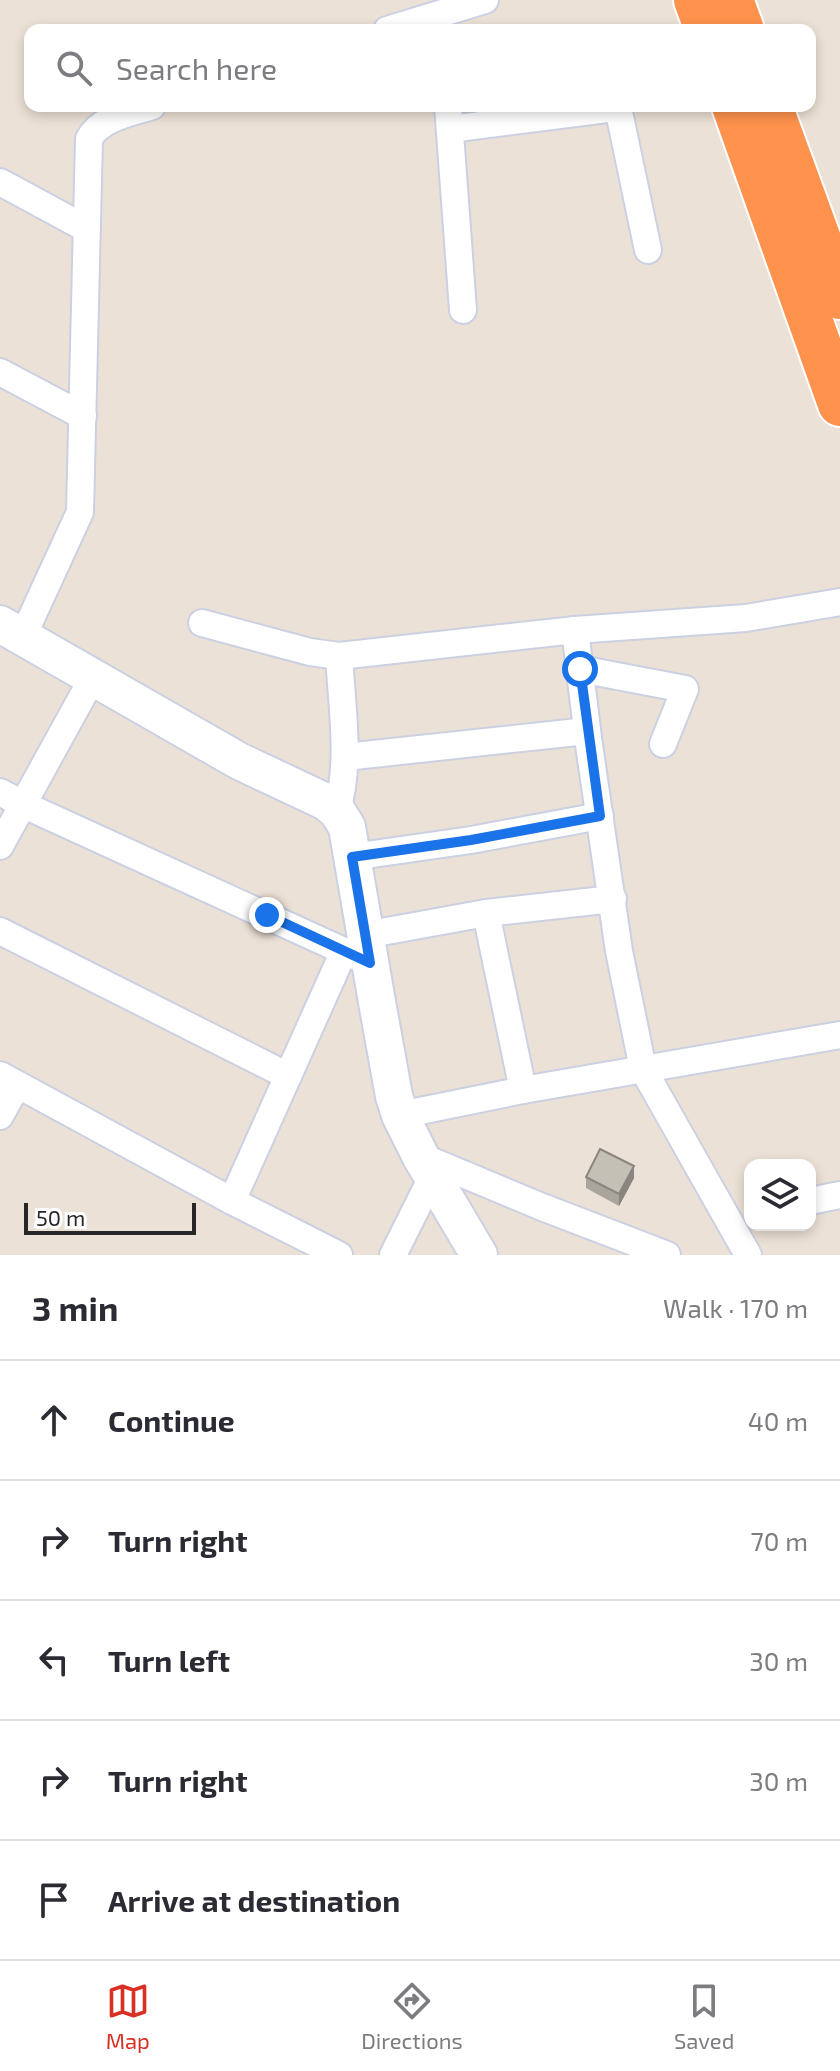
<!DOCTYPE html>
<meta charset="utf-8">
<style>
:root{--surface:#fff;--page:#f7f7f7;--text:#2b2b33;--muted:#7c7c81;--line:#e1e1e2;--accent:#d93025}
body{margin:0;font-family:"Exo 2",sans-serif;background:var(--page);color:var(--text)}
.controls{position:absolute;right:24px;bottom:24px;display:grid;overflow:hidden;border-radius:16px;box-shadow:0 4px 12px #0003}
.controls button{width:72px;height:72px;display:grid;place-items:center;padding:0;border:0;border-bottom:2px solid var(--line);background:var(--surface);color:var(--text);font:40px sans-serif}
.scale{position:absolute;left:24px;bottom:20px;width:172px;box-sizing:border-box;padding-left:8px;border:4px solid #272727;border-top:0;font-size:22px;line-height:28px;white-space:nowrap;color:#272727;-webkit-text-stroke:6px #fff;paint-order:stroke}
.stop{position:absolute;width:24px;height:24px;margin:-18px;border:6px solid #1a73e8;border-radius:50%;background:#fff}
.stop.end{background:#1a73e8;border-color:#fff;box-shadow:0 2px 8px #0008}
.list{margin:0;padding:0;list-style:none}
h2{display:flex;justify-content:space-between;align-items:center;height:104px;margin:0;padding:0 32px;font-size:34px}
h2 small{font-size:26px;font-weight:400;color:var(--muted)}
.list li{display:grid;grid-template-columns:52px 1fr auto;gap:24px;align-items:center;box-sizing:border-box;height:120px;padding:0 32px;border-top:2px solid var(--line)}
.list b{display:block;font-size:30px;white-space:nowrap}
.list em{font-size:26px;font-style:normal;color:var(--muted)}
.icon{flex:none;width:44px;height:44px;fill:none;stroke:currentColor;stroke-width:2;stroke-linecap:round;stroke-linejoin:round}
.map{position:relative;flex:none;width:840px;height:1255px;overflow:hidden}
.search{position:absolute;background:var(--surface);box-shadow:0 4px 12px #0003;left:24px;right:24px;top:24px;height:88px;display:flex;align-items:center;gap:20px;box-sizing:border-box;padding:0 28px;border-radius:16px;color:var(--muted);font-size:30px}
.sheet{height:704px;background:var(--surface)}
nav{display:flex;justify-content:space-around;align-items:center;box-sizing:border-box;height:112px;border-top:2px solid var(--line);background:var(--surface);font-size:22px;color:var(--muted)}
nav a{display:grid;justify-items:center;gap:4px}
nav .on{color:var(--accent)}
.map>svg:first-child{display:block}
</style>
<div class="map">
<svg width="840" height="1255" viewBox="0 0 840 1255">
<rect width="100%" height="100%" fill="#ece1d6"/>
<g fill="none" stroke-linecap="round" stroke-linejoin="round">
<defs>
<g id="street">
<polyline points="387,30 485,0"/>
<polyline points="448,106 463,310"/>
<polyline points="450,129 615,108 619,112 648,250"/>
<polyline points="0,182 87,229"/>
<polyline points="0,372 83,416"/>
<polyline points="202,623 310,652 339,656 575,630 746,618 840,602"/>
<polyline points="575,630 588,738 619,951 643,1069 748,1255"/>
<path d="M 23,636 L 80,512 L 89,139 C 100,118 130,113 152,106"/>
<polyline points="580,669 685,689 663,744"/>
<polyline points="345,757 587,731"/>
<polyline points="0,792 22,804 370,963"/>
<path d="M 337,811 C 351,761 342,708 339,656"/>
<polyline points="0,846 92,679"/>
<polyline points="352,857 471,840 600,816"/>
<polyline points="486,913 523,1090"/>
<polyline points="0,931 288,1076"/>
<polyline points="365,935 486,913 613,899"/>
<polyline points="0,1075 232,1201 339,1255"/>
<polyline points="400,1115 523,1090 840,1035"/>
<polyline points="0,1116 17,1085"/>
<polyline points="420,1156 542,1207 667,1255"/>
<polyline points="232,1201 344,951"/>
<polyline points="810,1201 840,1195"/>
<polyline points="393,1255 432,1177"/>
</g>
<polyline id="secondary" points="0,624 239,761 326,802 337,811 347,827 377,1002 394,1096 400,1115 421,1157 479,1255"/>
<g id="highway">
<polyline points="696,0 707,30"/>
<polyline points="731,0 742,30"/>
<polyline points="734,106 840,404"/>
<polyline points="770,106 840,297"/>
</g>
</defs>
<use href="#street" stroke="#cbd1e2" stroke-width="30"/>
<use href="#secondary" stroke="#cbd1e2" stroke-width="40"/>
<use href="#highway" stroke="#fff" stroke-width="48"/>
<use href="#street" stroke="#fff" stroke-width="26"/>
<use href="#secondary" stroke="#fff" stroke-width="36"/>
<use href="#highway" stroke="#ff934e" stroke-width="44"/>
</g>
<polygon fill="#a9a59d" points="586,1177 634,1178 619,1206 586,1188"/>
<polygon fill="#8a867f" points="634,1166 634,1178 619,1206 619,1194"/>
<polygon fill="#c5c0b6" stroke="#8a867f" stroke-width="2" points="600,1149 634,1166 619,1194 586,1177"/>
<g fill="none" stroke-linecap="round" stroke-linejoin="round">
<polyline stroke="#1a73e8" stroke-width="10" points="267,915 370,963 352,857 471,840 600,816 580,669"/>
</g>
</svg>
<div class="controls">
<button><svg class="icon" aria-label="layers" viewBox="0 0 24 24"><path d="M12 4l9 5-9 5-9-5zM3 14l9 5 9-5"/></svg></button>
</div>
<div class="scale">50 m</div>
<div class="stop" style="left:580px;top:669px"></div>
<div class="stop end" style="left:267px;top:915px"></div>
<div class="search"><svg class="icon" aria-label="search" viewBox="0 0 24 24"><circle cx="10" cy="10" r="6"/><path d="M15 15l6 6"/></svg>Search here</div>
</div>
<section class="sheet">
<h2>3 min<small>Walk · 170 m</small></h2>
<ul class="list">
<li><svg class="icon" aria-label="ahead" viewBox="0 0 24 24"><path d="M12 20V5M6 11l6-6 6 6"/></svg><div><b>Continue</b></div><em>40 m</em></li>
<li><svg class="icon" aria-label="right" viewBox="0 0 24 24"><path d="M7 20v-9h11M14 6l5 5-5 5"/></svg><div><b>Turn right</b></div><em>70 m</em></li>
<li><svg class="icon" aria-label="left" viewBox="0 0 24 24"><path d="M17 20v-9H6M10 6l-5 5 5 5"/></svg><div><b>Turn left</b></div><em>30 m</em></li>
<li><svg class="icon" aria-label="right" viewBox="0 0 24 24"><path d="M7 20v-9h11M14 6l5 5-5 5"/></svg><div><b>Turn right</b></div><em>30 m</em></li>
<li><svg class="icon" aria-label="arrive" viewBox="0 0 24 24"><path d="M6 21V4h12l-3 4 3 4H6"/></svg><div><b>Arrive at destination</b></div></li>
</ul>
</section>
<nav>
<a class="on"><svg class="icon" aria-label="map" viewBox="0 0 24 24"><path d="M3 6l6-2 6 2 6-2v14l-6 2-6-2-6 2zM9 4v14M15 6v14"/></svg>Map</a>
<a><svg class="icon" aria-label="directions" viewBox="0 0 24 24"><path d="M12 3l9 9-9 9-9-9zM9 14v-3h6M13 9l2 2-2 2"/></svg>Directions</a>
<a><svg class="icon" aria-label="saved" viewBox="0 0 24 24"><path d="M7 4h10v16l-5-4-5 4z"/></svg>Saved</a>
</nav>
